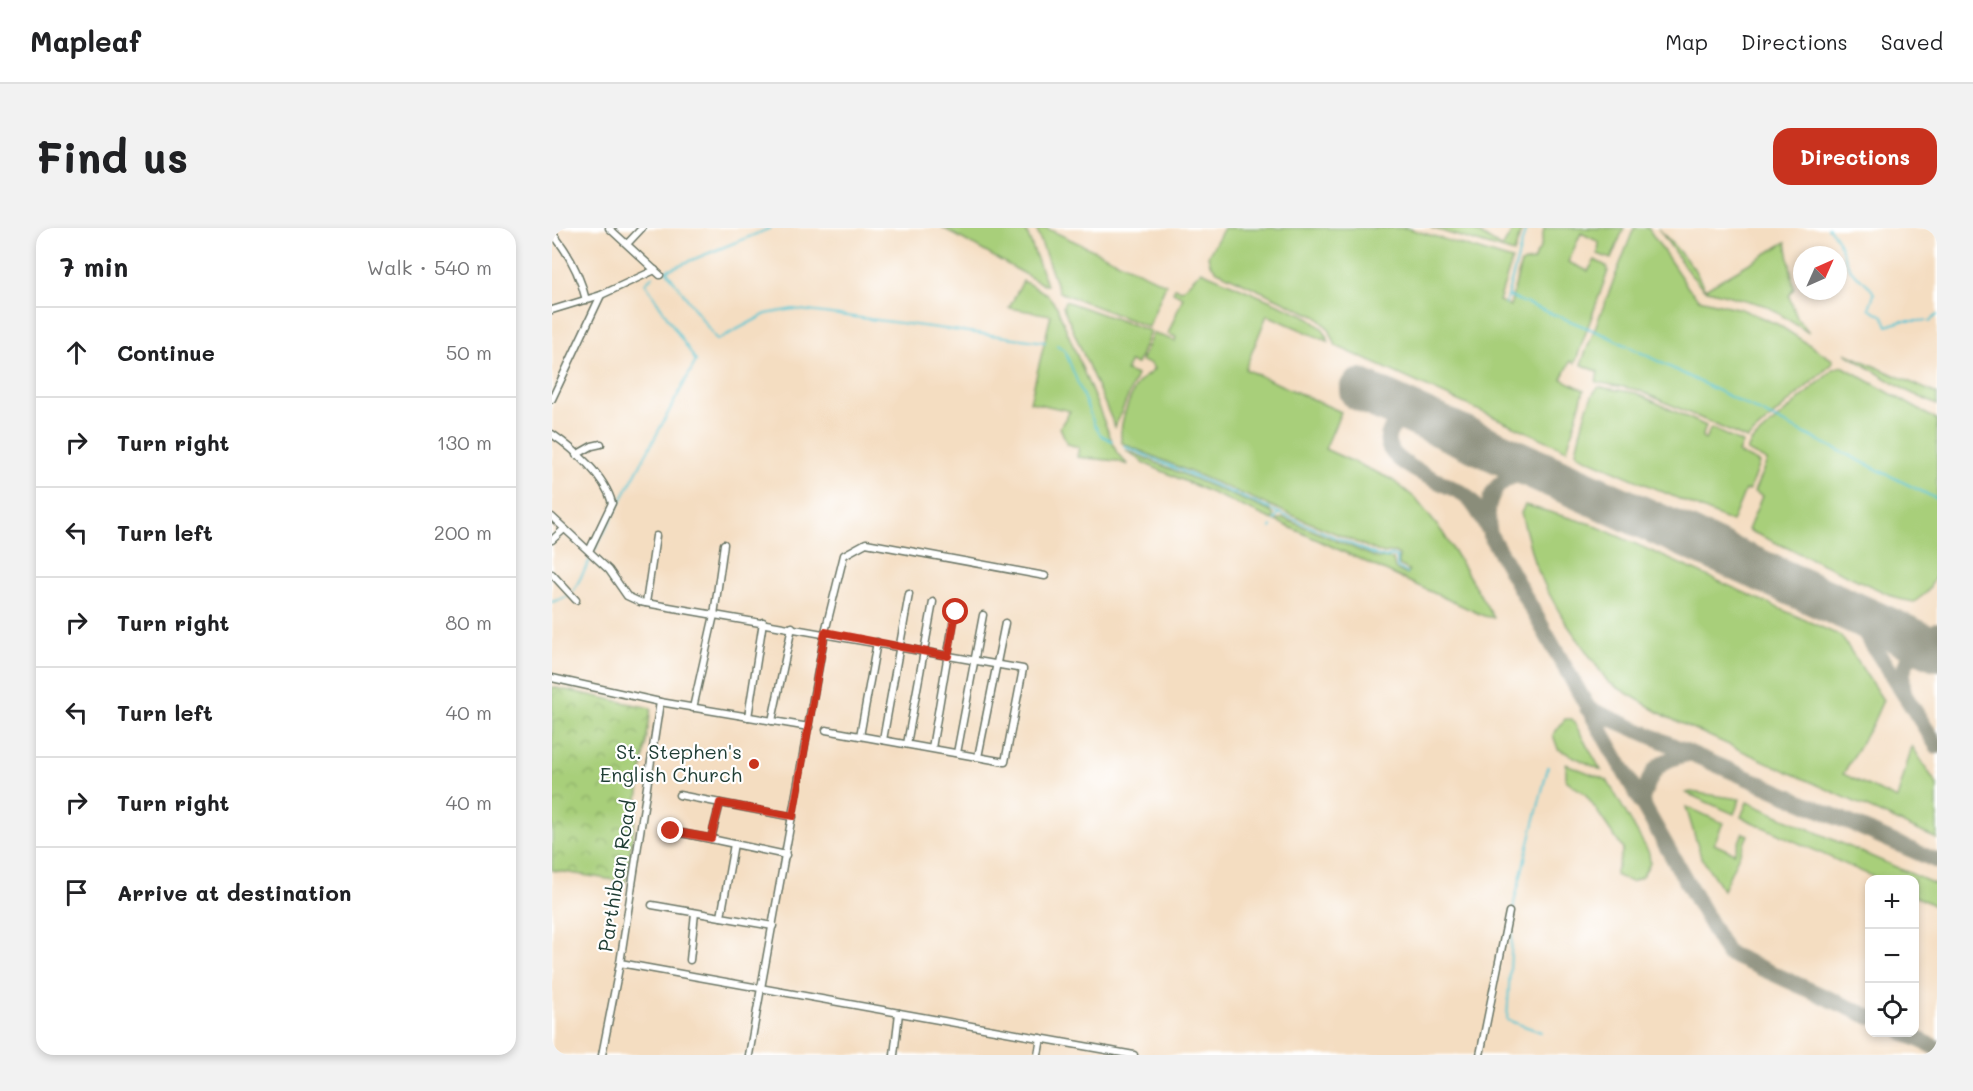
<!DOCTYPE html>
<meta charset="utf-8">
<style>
:root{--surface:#fff;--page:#f2f2f2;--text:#202124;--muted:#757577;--line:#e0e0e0;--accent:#c8321e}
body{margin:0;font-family:Mali,sans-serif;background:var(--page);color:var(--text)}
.controls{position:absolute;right:18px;bottom:18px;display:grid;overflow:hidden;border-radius:12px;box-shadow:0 3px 9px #0003}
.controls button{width:54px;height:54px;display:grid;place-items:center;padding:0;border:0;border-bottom:2px solid var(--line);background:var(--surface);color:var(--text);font:30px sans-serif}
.compass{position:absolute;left:1241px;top:18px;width:54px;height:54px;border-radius:50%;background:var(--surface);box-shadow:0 3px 9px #0003;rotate:45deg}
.stop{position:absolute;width:18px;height:18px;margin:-14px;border:4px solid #c8321e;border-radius:50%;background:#fff}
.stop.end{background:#c8321e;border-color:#fff;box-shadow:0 2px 6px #0008}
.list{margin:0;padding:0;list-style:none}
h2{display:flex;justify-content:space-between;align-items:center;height:78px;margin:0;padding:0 24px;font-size:26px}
h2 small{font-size:20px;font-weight:400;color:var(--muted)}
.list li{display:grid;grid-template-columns:39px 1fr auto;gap:18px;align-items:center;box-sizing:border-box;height:90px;padding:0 24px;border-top:2px solid var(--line)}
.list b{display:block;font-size:22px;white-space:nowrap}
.list em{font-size:20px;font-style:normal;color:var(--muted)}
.icon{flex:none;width:33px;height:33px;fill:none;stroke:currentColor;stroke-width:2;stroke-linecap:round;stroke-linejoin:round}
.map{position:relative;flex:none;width:1385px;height:827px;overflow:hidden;border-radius:18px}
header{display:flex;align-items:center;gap:36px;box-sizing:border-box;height:84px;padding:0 30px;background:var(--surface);border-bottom:2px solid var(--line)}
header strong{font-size:28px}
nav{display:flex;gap:33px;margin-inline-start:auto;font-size:21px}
.intro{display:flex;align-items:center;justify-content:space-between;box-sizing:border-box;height:144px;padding:0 36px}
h1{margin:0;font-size:42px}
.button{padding:15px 27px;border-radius:18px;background:var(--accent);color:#fff;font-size:21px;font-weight:700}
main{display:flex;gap:36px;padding:0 36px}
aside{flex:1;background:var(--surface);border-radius:18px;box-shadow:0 3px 9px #0003}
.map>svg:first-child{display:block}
</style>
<header>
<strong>Mapleaf</strong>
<nav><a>Map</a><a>Directions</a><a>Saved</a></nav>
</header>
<div class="intro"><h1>Find us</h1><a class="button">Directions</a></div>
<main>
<aside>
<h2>7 min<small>Walk · 540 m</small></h2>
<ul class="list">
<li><svg class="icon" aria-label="ahead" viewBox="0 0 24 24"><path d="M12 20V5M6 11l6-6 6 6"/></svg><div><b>Continue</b></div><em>50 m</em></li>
<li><svg class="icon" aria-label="right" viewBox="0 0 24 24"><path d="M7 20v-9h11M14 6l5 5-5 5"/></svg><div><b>Turn right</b></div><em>130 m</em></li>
<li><svg class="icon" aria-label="left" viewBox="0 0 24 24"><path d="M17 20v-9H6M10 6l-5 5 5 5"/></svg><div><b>Turn left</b></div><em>200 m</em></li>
<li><svg class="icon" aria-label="right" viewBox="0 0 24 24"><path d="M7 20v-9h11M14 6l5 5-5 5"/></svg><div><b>Turn right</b></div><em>80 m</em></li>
<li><svg class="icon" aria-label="left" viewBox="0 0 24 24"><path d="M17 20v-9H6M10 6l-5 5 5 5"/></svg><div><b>Turn left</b></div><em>40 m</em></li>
<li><svg class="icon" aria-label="right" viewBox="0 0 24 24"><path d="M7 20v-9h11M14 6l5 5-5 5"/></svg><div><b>Turn right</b></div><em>40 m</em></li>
<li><svg class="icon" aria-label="arrive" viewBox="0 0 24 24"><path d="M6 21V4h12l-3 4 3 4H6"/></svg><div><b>Arrive at destination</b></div></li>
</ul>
</aside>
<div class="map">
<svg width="1385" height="827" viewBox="0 0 1385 827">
<defs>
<pattern id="park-crowns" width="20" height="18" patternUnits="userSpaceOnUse" patternTransform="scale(1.5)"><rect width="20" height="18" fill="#a8cf7a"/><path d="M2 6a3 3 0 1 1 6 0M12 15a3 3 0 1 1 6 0" fill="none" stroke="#88a965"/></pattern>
</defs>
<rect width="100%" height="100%" fill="#fff"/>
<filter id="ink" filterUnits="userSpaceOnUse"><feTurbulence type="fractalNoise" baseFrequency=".0167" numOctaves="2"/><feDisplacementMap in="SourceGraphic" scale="12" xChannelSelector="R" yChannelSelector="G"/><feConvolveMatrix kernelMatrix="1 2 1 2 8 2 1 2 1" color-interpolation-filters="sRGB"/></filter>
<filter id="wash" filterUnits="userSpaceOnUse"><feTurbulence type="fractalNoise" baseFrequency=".008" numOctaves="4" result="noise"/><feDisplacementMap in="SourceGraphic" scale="24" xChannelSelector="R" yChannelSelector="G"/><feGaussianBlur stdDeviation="1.35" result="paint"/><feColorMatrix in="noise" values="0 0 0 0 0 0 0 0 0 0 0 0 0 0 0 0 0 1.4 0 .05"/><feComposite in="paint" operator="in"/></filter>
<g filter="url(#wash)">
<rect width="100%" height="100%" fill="#f4ddc1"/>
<g fill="#a8cf7a" stroke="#648657" stroke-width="1.5">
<polygon points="391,0 473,0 495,57 492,57"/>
<polygon points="484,0 494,0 614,56 596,99 507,64"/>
<polygon points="672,0 855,0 960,32 947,73 958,78 969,35 981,33 989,18 992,0 1072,0 1059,31 1046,26 1047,14 1029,5 1016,34 1036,43 1043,32 1054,38 1056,43 1023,135 1019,133 1010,151 1032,162 1015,222 784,118 777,101 765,89 665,43 658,35 656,28"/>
<polygon points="879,0 919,0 950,20 962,0 970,0 962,25"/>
<polygon points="1082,0 1096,0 1137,61 1147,71 1189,81 1225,96 1281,132 1280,136 1195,211 1086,162 1044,154 1046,144 1029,136"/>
<polygon points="1106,0 1141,39 1153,61 1234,14 1242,60 1237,68 1245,90 1257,105 1215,78 1152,61 1137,45"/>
<path d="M 649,43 L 752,87 L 771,101 L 777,114 L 715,87 L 693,141 L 789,184 L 773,221 L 839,251 L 863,270 L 891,305 L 942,390 L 932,388 L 724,293 L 731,290 L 825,330 L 841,331 L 843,341 L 855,347 L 857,342 L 847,337 L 847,327 L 842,324 L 832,326 L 570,215 C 565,201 578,165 588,153 C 593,148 598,147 602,141 L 599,136 L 589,133 L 601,105 L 623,113 L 624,109 L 616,106 L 631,69 L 621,64 L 623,60 L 630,62 Z"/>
<polygon points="471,53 495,66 505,79 565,225 576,237 565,233 525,229 527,219 515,216 508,199 518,183 478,174 499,87 457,80"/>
<polygon points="513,73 598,103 585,136 577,134 574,143 585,147 563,199 511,79"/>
<polygon points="1293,125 1385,166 1385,177 1353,162"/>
<polygon points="1290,138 1385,192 1385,347 1374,365 1362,374 1347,371 1196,302 1210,268 1202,264 1215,233 1195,223 1199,214 1282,141"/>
<path d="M 1047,159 L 1084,165 L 1154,198 L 1150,210 L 1153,212 L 1159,200 L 1190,215 L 1186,225 L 1207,235 L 1197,263 L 1193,262 L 1180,294 L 1026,227 L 1024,223 C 1028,208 1035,167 1047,159 Z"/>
<polygon points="574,222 717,283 722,287 721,292 594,236"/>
<polygon points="973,277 1039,296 1289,408 1331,472 1320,497 1291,546 1345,571 1360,518 1385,557 1385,611 1115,489 1056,454 1012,392 995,362 982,334 969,285"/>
<polygon points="1013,491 1020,491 1049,542 1006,521 1001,507"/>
<polygon points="1014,536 1055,552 1097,625 1098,635 1090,649 1079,654 1063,647 1071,621 1034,567 1014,552"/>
<polygon points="1139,564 1188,571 1182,586 1134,565"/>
<polygon points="1195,574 1385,657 1385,679 1363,668 1362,652 1326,651 1189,589"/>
<polygon points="1134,579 1171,595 1162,616 1182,625 1191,605 1196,607 1171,662 1149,629"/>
</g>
<polygon fill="url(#park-crowns)" stroke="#648657" stroke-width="1.5" points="0,459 99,480 74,654 0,642"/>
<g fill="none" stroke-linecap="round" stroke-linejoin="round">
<g stroke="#59c5d2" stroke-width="2">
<path d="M 1276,0 C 1290,11 1289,28 1299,42 C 1307,51 1317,54 1322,66 L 1317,80 L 1331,88 L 1335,98 L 1350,93 L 1378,93 L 1385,87"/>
<polyline points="115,43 165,112 214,86 241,81 493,114"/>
<polyline points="110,44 219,0"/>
<polyline points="956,68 1053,107 1385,271"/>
<polyline points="953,76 974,0"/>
<polyline points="505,117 513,123 543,198 549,207 560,213"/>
<polyline points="572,218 824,327 834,330 840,327 845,329 845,339 855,345"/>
<polyline points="723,292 727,285"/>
<polyline points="719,300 720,298"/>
<polyline points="42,323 144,133 93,55 101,48"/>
<polyline points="21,364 38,332"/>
<polyline points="0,374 17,368"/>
<polyline points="989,804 955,792 962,675 996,539"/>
</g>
<g stroke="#8a8d7a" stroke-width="16">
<path d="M 866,189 C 858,188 851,189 845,195 C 807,229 896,254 913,267 C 923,276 928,286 934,298"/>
<path d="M 990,245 C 948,243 929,265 938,307 L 1175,725 L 1318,789"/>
<polyline points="1277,373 1298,386 1308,397 1385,518"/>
<path d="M 1352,464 C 1347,444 1355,421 1377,418 L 1385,402"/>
<polyline points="1035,480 1385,633"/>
<path d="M 1089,574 C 1099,544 1104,532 1136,526"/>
<polyline points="1351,804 1385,820"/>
</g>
<polyline stroke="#8a8d7a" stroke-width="42" points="808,162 1385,422"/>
</g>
</g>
<g filter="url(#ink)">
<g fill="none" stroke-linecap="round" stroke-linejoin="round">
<defs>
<g id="minor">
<polyline points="57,0 108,47"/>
<path d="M 0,5 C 17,25 28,47 34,72"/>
<polyline points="75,16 90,0"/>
<polyline points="0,82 49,67 103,42"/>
<polyline points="0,171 49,67"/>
<path d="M 0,206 C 23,222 53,248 60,275 L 37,323"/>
<polyline points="24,227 40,218 49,216"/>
<polyline points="0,289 57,342 75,368 88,374 471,441 453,534 274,502"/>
<polyline points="0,312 11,302"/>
<polyline points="0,346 24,372"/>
<polyline points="94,375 104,308"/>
<polyline points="0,450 108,474 257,499"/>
<polyline points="141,480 162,387 172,316"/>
<polyline points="196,489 211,394"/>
<polyline points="220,493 240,399"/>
<polyline points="308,508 325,414"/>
<polyline points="331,512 357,366"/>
<polyline points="355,516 381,374"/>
<polyline points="380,520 403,384"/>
<polyline points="405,525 431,387"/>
<polyline points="426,529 453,395"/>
<polyline points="127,567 241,589"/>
<polyline points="168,575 159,611 234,627"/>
<polyline points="119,603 159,611"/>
<polyline points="182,616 169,689 221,698"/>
<polyline points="100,677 169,689"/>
<polyline points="138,732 143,685"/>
<polyline points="68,735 582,827"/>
<polyline points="50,827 68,735 108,474"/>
<polyline points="197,827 273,404 292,327 314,315 493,348"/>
<polyline points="342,827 347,785"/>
<polyline points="486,827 489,810"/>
<polyline points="928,827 957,684"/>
</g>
</defs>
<use href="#minor" stroke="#6a7565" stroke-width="9"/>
<use href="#minor" stroke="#fff" stroke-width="6"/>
</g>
</g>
<g fill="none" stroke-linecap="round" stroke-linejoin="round" filter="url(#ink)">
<polyline stroke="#c8321e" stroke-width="8" points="119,603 159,610 168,575 241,588 273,404 396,428 404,384"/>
</g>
<circle fill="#c8321e" stroke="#fff" stroke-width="2" cx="202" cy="536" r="6"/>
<g text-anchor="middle" stroke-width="4.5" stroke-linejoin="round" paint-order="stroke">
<g font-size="20" fill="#1f3d34" stroke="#fff" text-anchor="end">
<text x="190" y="531">St. Stephen's<tspan x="190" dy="23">English Church</tspan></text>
</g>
<g font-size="20" fill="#1f3d34" stroke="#fff">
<text transform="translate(65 648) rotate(-81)" y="7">Parthiban Road</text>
</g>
</g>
</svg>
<div class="controls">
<button>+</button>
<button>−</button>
<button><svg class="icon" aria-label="locate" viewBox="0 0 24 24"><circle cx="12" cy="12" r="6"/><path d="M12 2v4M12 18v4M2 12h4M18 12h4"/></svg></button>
</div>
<svg class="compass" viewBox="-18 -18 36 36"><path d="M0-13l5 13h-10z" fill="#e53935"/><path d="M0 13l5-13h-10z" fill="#757577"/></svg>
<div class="stop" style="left:404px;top:384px"></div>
<div class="stop end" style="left:119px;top:603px"></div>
</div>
</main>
